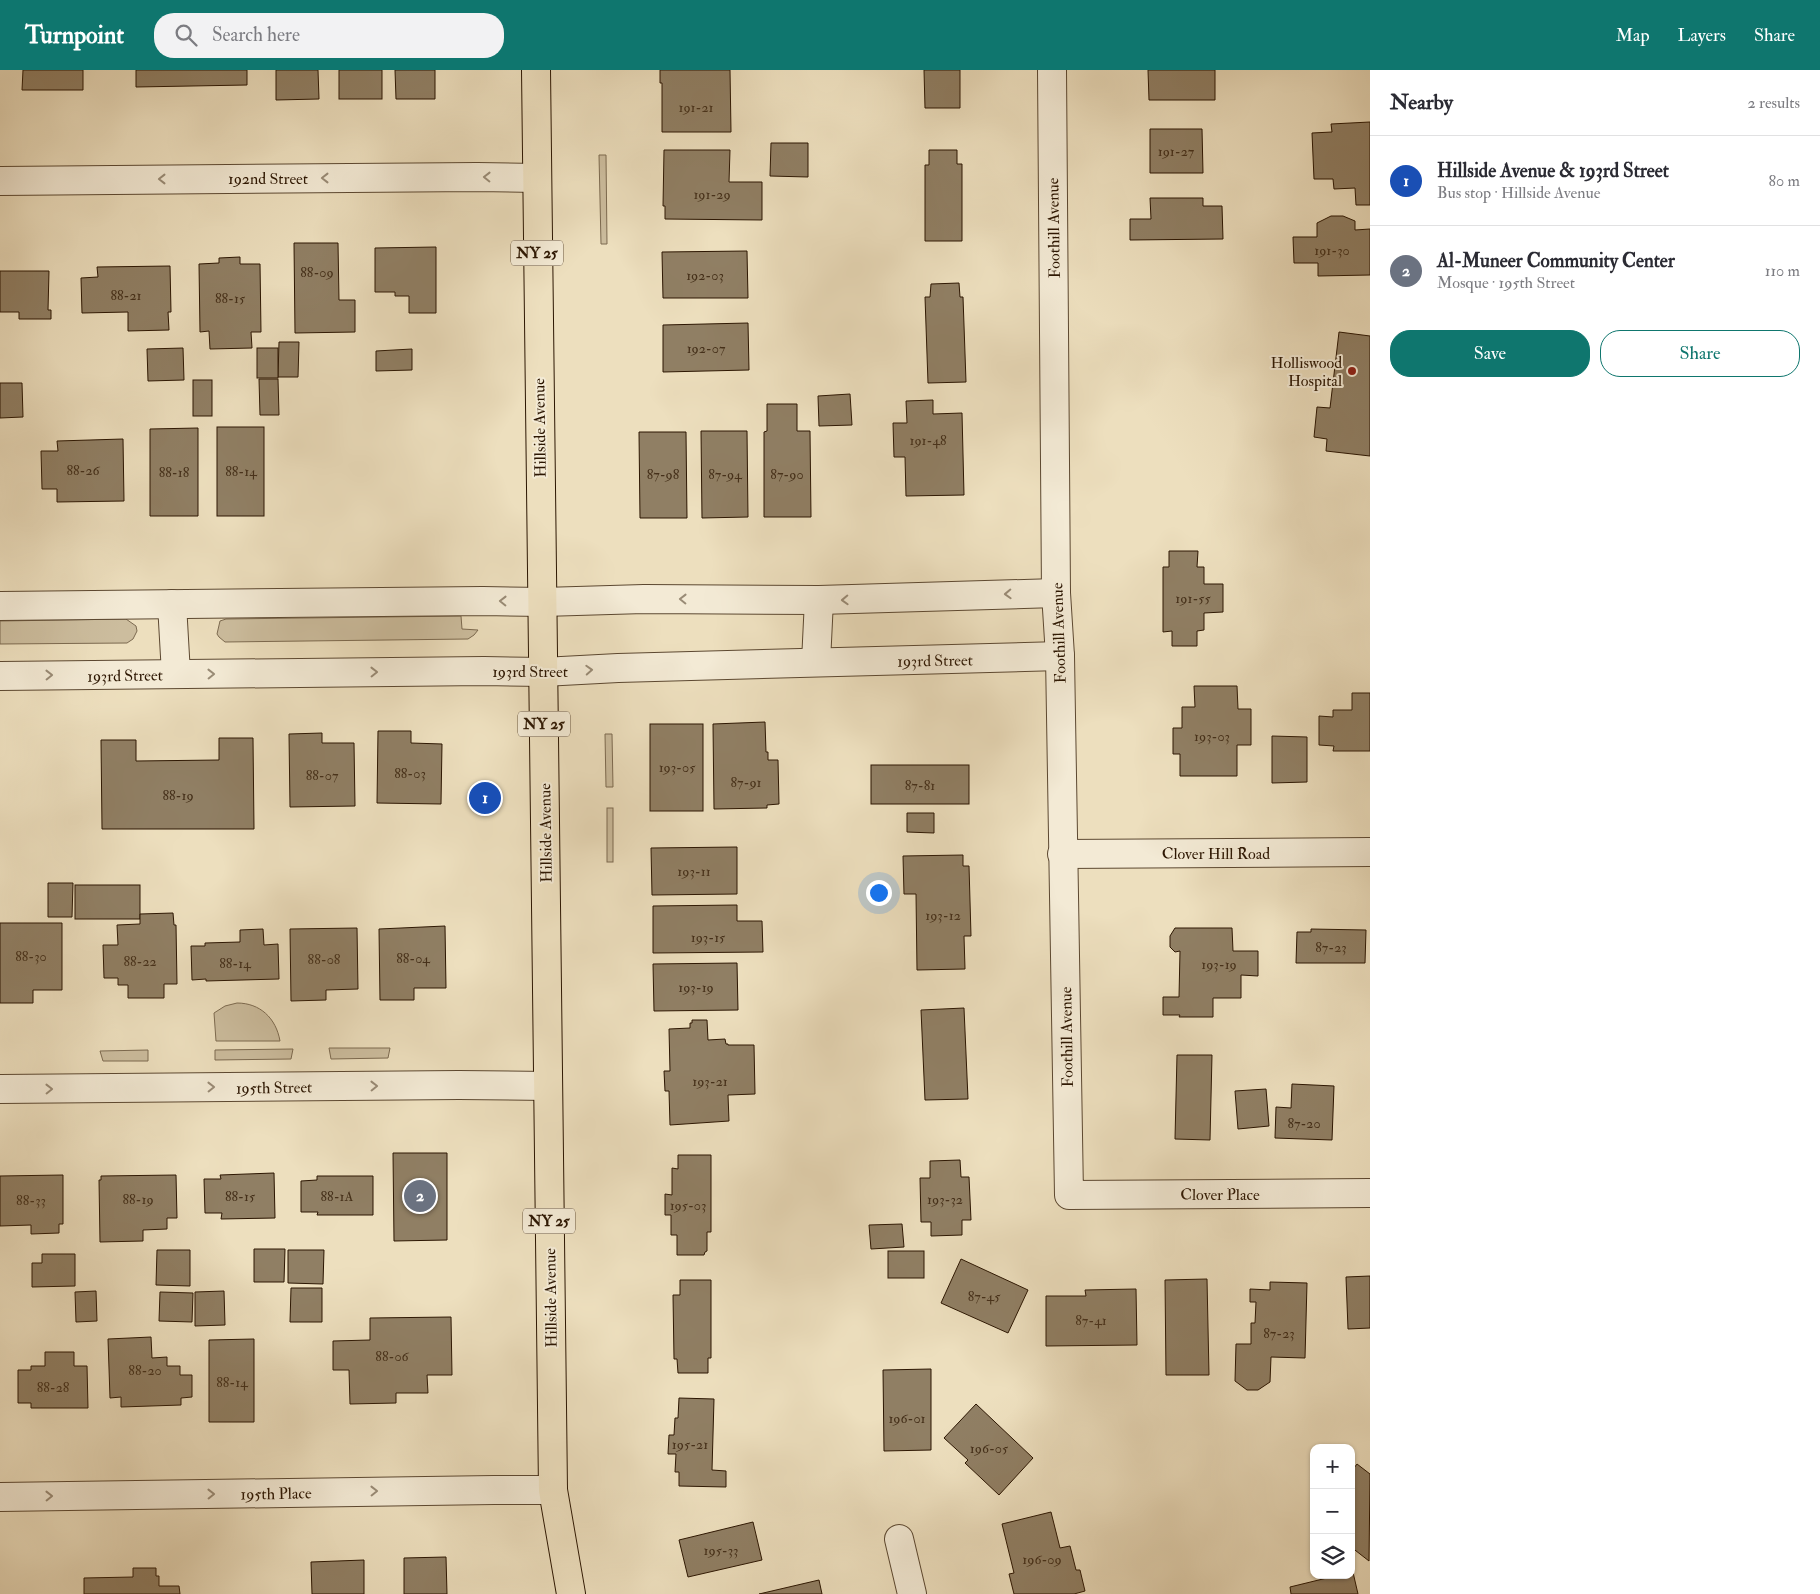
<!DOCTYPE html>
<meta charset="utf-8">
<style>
:root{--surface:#fff;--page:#f2f2f3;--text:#2b2b33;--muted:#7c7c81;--line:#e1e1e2;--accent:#0f766e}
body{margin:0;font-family:"IM FELL Double Pica",serif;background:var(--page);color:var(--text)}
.controls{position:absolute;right:15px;bottom:15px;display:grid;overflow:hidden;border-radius:10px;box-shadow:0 1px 4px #0004}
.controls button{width:45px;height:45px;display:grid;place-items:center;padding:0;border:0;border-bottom:1px solid var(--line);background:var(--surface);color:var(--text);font:25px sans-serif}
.you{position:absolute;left:878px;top:822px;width:18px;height:18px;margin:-12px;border:4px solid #fff;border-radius:50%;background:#1a73e8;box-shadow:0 0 0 8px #1a73e833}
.badge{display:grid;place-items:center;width:32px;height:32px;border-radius:50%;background:var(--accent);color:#fff;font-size:16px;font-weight:700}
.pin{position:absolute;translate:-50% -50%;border:2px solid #fff;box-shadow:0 1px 5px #0006}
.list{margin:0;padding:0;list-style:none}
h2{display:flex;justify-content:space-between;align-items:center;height:65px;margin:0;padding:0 20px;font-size:21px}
h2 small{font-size:16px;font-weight:400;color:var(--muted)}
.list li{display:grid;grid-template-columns:32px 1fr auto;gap:15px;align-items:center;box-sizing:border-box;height:90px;padding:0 20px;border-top:1px solid var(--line)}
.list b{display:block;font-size:19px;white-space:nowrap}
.list p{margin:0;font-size:16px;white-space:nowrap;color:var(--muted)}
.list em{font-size:16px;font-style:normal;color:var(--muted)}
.actions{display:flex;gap:10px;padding:15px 20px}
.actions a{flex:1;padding:11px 0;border:1px solid var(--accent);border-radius:20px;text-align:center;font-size:18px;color:var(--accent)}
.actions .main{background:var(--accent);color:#fff}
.icon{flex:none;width:28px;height:28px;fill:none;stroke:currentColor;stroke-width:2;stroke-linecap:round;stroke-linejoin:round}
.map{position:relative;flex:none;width:1370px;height:1524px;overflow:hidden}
header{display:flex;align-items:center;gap:30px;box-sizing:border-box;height:70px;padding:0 25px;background:var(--accent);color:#fff}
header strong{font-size:24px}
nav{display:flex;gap:28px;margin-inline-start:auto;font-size:18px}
.search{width:350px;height:45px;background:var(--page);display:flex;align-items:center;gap:12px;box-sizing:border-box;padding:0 18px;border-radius:20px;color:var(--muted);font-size:19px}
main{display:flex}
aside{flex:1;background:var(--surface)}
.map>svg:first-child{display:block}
</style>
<header>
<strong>Turnpoint</strong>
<div class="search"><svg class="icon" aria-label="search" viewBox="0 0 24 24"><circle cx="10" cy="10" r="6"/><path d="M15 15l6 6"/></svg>Search here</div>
<nav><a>Map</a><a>Layers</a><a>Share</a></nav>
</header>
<main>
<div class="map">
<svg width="1370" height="1524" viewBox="0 0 1370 1524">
<rect width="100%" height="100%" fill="#eddfbe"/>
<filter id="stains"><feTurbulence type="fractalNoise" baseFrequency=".004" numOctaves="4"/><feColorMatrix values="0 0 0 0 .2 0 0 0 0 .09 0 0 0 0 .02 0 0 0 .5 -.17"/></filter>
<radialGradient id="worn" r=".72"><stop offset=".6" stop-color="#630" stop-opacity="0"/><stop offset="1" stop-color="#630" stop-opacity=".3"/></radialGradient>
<g fill="#ccbd9e" stroke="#7c6a50">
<polygon points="599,85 606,85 607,174 601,174"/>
<polygon points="461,546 462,559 478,560 474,565 468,569 225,572 219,567 217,564 220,551 226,549"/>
<polygon points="126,549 136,556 137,561 133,569 127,573 0,574 0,551"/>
<polygon points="605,664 612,664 613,717 606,717"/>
<rect x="607" y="738" width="6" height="54"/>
<path d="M 237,933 C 260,933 276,948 280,971 L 216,971 L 214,943 L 225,936 Z"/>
<polygon points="329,978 390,978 388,988 331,989"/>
<polygon points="293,979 291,989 215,990 215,980"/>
<polygon points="148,980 148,991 103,991 100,981"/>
</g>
<g fill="#907f64" stroke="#2c1602">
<polygon points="23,0 83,0 83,20 22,20"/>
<polygon points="136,0 247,0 247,15 136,17"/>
<polygon points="276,0 318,0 319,29 276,30"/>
<rect x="339" y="0" width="43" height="29"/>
<polygon points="395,0 435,0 435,29 396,29"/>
<polygon points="660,0 730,0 731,62 662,62 662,13 660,13"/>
<polygon points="924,0 960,0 960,38 925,38"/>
<polygon points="1148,0 1215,0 1215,30 1149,30"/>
<polygon points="1370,52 1370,135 1356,135 1355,118 1334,119 1333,109 1314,109 1312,63 1332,62 1331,54"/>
<polygon points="1150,59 1202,59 1203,103 1150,103"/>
<polygon points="771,73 808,73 808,107 770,106"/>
<polygon points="664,80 730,80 729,112 762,112 762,150 665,149 665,136 663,136"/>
<polygon points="929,80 957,80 957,94 962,94 962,171 925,171 925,95 929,95"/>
<polygon points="1150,128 1203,128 1203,136 1222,136 1223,169 1130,170 1130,149 1151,149"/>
<polygon points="1331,146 1343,146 1355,151 1355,160 1370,159 1370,205 1318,206 1318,193 1294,193 1293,167 1317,167 1317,153"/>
<polygon points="294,173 338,173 339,230 355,230 355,262 295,263"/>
<polygon points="436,177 436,243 409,243 409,226 395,226 395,222 375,222 375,178"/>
<polygon points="747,181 748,228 663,228 662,182"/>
<polygon points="240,187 240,194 260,194 261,262 251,262 252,278 210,279 209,261 200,262 199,194 219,193 219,188"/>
<polygon points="170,196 171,242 168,242 169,260 128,261 128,242 82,243 81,208 98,207 97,197"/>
<polygon points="0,201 49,201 48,240 51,240 51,249 19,249 19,242 0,242"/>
<polygon points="959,213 960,227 963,227 966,312 928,313 925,227 930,227 931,214"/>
<polygon points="748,253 749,300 663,302 663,255"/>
<polygon points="1339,262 1370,266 1370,386 1326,381 1327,369 1314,367 1317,337 1330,338"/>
<polygon points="279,272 299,272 298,307 278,307"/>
<polygon points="183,278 184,310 148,311 147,279"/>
<rect x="257" y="278" width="21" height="30"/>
<polygon points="412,279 412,300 376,301 376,281"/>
<polygon points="259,309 278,309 279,345 260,345"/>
<rect x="193" y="310" width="19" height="36"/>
<polygon points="0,313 22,313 23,347 0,348"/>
<polygon points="850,324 852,355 819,356 818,326"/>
<polygon points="933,330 933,344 962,343 964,425 906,426 905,387 894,387 893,353 907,353 906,331"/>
<polygon points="767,334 797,334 797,361 810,361 811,447 764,447 764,362 767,361"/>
<rect x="217" y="357" width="47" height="89"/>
<polygon points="198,358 198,446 150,446 150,359"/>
<polygon points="701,361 747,361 748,447 702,448"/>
<polygon points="639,362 686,362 687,448 640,448"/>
<polygon points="123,369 124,431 57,432 57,419 42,419 41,381 58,381 57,371"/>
<polygon points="1169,481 1198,481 1197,497 1204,497 1204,514 1223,514 1223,542 1204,543 1204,560 1197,561 1197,576 1172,576 1172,561 1163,562 1163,497 1169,497"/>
<polygon points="1194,616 1237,616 1238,639 1251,639 1251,675 1237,675 1237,706 1180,706 1180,684 1173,684 1173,658 1182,658 1182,637 1195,637"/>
<polygon points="1352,623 1370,623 1370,681 1333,681 1334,676 1319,675 1319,646 1333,647 1333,640 1352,640"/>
<polygon points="765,652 766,682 768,682 768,690 778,690 779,734 767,735 767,738 714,739 713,654"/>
<rect x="650" y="654" width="53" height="87"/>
<polygon points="378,661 411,661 411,673 442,674 441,734 377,733"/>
<polygon points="322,663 322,673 354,673 355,736 290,737 289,664"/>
<polygon points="1272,666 1307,667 1307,712 1272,713"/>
<polygon points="219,668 253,668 254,759 102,759 101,670 136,670 136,691 219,690"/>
<rect x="871" y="695" width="98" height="39"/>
<polygon points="907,743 934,743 934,763 907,762"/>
<polygon points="737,777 737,824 652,825 651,778"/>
<polygon points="963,785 963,796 969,796 971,866 964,866 965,899 917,900 916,824 904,824 903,786"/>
<polygon points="48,813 73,813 72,847 48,847"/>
<rect x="75" y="815" width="65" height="34"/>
<polygon points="737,835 737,851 762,851 763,882 653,883 653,836"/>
<polygon points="173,843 174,855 176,855 177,914 164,914 164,928 128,928 128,915 118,915 118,908 104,908 103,875 118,875 117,855 140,854 140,844"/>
<polygon points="0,853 62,853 62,920 33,920 33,933 0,933"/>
<polygon points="445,856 446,918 414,918 414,930 380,930 379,859"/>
<polygon points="357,858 358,919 326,920 326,930 291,931 290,859"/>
<polygon points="1175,858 1232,858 1233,881 1258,881 1258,906 1241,905 1241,928 1213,928 1213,947 1179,947 1180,945 1163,945 1163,927 1179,927 1180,881 1175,882 1170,877 1170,866"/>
<polygon points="263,859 264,875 278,874 279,909 206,911 206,909 192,910 191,876 205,876 205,873 240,872 240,860"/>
<polygon points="1311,859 1366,860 1365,893 1296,893 1297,862 1311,862"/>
<polygon points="737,893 738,940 654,941 653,894"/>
<polygon points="964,938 968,1029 925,1030 921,940"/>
<polygon points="692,950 707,950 708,970 725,969 726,974 728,974 728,975 754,975 755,1024 728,1025 729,1051 670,1055 669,1021 665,1021 664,1001 670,1001 669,959 690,958 690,953 692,953"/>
<polygon points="1177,985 1212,985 1210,1070 1175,1069"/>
<polygon points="1292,1014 1334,1016 1332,1070 1275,1068 1276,1037 1291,1038"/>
<polygon points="1266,1019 1269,1056 1238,1059 1235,1021"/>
<polygon points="393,1083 447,1083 447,1170 394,1171"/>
<polygon points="678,1085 711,1085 711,1162 707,1162 707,1181 705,1182 704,1185 677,1185 677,1165 671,1165 671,1145 665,1145 665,1124 672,1125 672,1098 678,1099"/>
<polygon points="960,1090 961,1107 969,1107 971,1150 962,1150 962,1165 931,1166 931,1152 921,1152 920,1108 930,1108 930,1091"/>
<polygon points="274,1103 275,1148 221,1149 222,1143 205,1143 204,1109 221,1109 220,1105"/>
<polygon points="63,1105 63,1154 59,1154 59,1163 31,1164 31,1155 0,1156 0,1106"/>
<polygon points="176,1105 177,1148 167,1148 167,1159 143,1160 143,1171 100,1172 99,1110 101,1110 101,1106"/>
<polygon points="317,1106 373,1106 373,1145 317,1145 318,1142 301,1142 301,1111 317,1110"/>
<polygon points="902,1154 904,1177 871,1179 869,1155"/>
<polygon points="254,1179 285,1179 284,1212 254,1212"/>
<polygon points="157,1180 190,1180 190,1216 156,1215"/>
<polygon points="288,1180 324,1180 323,1214 288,1213"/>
<rect x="888" y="1181" width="36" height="27"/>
<polygon points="42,1184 75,1184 75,1216 32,1217 32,1193 42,1193"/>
<polygon points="961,1189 1028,1220 1008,1263 941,1233"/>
<polygon points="1370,1206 1370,1258 1348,1259 1346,1207"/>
<polygon points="1207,1209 1209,1305 1166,1305 1165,1210"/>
<polygon points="680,1210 711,1210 711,1288 708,1288 708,1303 678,1303 677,1289 674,1289 673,1225 680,1225"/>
<polygon points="1270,1212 1307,1213 1305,1288 1271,1287 1270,1312 1258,1320 1247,1320 1235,1311 1236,1274 1251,1274 1251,1253 1255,1253 1256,1232 1250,1232 1250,1219 1270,1220"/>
<polygon points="291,1218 322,1218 322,1252 290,1252"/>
<polygon points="1136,1219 1137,1275 1046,1276 1046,1226 1086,1226 1085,1220"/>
<polygon points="96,1221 97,1251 76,1252 75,1222"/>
<polygon points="224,1221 225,1255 195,1256 195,1222"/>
<polygon points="160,1222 193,1223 192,1252 159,1251"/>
<polygon points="451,1247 452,1305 427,1305 428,1323 396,1323 396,1333 350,1334 349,1300 333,1300 333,1271 370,1270 370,1248"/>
<polygon points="151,1267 152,1288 167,1287 167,1296 180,1296 180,1305 192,1305 192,1327 181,1328 181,1335 121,1337 121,1327 110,1328 108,1269"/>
<polygon points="254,1269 254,1352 209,1352 209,1270"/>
<polygon points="45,1282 74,1282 74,1296 87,1296 88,1338 31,1338 31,1333 18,1333 18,1300 31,1300 31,1296 45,1296"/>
<polygon points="931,1299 931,1380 884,1381 883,1300"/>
<polygon points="679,1328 714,1329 712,1400 726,1401 726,1417 679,1416 679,1402 675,1402 676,1384 668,1384 669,1365 674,1365 675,1348 678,1348"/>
<polygon points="976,1334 1033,1388 999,1425 965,1393 968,1390 944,1368"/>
<polygon points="1357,1394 1370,1404 1369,1491 1351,1477 1351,1402"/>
<polygon points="1051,1442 1060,1478 1070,1476 1076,1500 1080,1500 1085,1521 1074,1524 1014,1524 1009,1504 1014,1503 1002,1454"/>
<polygon points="753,1452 762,1490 688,1507 679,1470"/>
<polygon points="446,1487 447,1524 404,1524 404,1488"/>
<polygon points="364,1490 364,1524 312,1524 311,1492"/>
<polygon points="133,1498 156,1498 156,1506 159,1506 159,1516 179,1516 180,1524 84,1524 84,1508 133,1507"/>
<polygon points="1352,1498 1358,1524 1291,1524 1290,1517 1331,1507 1330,1505 1351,1505"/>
<polygon points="819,1510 822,1524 759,1524"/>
</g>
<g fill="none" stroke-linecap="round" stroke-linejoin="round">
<defs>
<g id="minor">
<polyline points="1052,0 1056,523 1060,586 1069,1125 1370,1123"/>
<polyline points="0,111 477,107 536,108"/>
<polyline points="172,534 176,604"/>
<polyline points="0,536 483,531 543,532 644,529 819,530 1056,523"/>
<polyline points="816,592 819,530"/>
<polyline points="0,606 484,601 543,602 618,598 1060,586"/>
<polyline points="1062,784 1370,782"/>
<polyline points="0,1019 459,1015 547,1016"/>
<polyline points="0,1427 494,1420 553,1420"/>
<polyline points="899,1469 912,1524"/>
</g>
<polyline id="major" points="536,0 553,1420 571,1524"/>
</defs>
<use href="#minor" stroke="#5c4831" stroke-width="30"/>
<use href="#major" stroke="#2c1602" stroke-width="30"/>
<use href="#minor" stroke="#f3ead5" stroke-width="28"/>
<use href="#major" stroke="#eddfbe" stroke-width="28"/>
</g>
<defs><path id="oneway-chevron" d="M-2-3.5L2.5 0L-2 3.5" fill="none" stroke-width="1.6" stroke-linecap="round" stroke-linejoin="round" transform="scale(1.25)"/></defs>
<g stroke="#998b76">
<use href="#oneway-chevron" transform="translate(487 107) rotate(-179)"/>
<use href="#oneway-chevron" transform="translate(325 108) rotate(180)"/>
<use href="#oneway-chevron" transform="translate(162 109) rotate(180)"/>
<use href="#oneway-chevron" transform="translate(1008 524) rotate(178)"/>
<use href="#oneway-chevron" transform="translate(683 529) rotate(-179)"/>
<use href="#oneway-chevron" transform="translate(845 530) rotate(178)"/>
<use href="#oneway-chevron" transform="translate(503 531) rotate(-179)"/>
<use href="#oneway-chevron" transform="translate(589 600) rotate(-3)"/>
<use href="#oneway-chevron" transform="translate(374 602) rotate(-1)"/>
<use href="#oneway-chevron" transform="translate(211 604) rotate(-1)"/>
<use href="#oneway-chevron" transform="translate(49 605) rotate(-1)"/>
<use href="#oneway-chevron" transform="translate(374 1016) rotate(-1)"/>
<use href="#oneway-chevron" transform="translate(211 1017) rotate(-1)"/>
<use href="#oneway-chevron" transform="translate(49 1019) rotate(-1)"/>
<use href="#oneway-chevron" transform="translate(374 1421) rotate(-1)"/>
<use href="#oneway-chevron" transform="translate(211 1424) rotate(-1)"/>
<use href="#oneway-chevron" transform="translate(49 1426) rotate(-1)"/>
</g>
<circle fill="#8f2418" stroke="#f3ead5" stroke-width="2" cx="1352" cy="301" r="5"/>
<g text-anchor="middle" stroke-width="4" stroke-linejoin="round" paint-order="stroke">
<g font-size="14" fill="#45301a">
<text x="696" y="42">191-21</text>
<text x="1176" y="86">191-27</text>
<text x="712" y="129">191-29</text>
<text x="1332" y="185">191-30</text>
<text x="317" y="207">88-09</text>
<text x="705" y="210">192-03</text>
<text x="126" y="230">88-21</text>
<text x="230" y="233">88-15</text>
<text x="706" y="283">192-07</text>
<text x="928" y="375">191-48</text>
<text x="83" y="405">88-26</text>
<text x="241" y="406">88-14</text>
<text x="174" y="407">88-18</text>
<text x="663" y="409">87-98</text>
<text x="725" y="409">87-94</text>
<text x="787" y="409">87-90</text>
<text x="1193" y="533">191-55</text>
<text x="1212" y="671">193-03</text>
<text x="677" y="702">193-05</text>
<text x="410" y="708">88-03</text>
<text x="322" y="710">88-07</text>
<text x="746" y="717">87-91</text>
<text x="920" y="720">87-81</text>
<text x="178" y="730">88-19</text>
<text x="694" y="806">193-11</text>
<text x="943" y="850">193-12</text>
<text x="708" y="872">193-15</text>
<text x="1331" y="882">87-23</text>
<text x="31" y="891">88-30</text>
<text x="413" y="893">88-04</text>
<text x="324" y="894">88-08</text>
<text x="140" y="896">88-22</text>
<text x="235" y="898">88-14</text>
<text x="1219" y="899">193-19</text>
<text x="696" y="922">193-19</text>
<text x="710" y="1016">193-21</text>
<text x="1304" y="1058">87-20</text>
<text x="240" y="1131">88-15</text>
<text x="337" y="1131">88-1A</text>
<text x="138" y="1134">88-19</text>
<text x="945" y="1134">193-32</text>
<text x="31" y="1135">88-33</text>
<text x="688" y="1140">195-03</text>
<text x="984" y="1231">87-45</text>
<text x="1091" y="1255">87-41</text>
<text x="1279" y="1268">87-23</text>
<text x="392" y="1291">88-06</text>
<text x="145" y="1305">88-20</text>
<text x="232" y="1317">88-14</text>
<text x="53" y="1322">88-28</text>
<text x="907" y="1353">196-01</text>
<text x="690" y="1379">195-21</text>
<text x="989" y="1383">196-05</text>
<text x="721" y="1485">195-33</text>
<text x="1042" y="1494">196-09</text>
</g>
<g fill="#f3ead5" stroke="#685641" stroke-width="1">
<rect x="511" y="170.5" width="52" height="25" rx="4"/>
<rect x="518" y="641.5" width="52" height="25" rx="4"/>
<rect x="523" y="1138.5" width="52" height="25" rx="4"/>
</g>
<g font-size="15" font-weight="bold" fill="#2c1602">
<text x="537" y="188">NY 25</text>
<text x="544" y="659">NY 25</text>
<text x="549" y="1156">NY 25</text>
</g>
<g font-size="16" fill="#2c1602" stroke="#f3ead5">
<text x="268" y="114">192nd Street</text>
<text transform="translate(1053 158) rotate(-91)" y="6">Foothill Avenue</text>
<text transform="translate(539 358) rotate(-91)" y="6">Hillside Avenue</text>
<text transform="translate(1058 563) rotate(-92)" y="6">Foothill Avenue</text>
<text transform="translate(935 590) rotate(-1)" y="6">193rd Street</text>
<text x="530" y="607">193rd Street</text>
<text transform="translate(125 605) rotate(-1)" y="6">193rd Street</text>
<text transform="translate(545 763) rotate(-91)" y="6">Hillside Avenue</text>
<text x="1216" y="789">Clover Hill Road</text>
<text transform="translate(1066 967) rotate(-91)" y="6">Foothill Avenue</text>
<text transform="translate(274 1017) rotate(-1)" y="6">195th Street</text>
<text x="1220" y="1130">Clover Place</text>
<text transform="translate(550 1228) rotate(-91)" y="6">Hillside Avenue</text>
<text transform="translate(276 1423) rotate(-1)" y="6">195th Place</text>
</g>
<g font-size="16" fill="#2c1602" stroke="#f3ead5" text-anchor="end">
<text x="1342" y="298">Holliswood<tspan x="1342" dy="18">Hospital</tspan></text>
</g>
</g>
<rect width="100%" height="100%" filter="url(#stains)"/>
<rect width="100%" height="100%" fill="url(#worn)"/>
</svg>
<div class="controls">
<button>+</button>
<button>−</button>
<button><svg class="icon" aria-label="layers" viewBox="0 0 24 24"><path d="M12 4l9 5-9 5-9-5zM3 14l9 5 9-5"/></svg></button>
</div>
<div class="you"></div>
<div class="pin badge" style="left:485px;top:728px;background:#1a4fb4">1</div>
<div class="pin badge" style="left:420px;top:1126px;background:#6b7280">2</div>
</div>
<aside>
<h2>Nearby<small>2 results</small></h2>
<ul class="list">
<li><span class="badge" style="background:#1a4fb4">1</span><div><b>Hillside Avenue &amp; 193rd Street</b><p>Bus stop · Hillside Avenue</p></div><em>80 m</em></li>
<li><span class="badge" style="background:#6b7280">2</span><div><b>Al-Muneer Community Center</b><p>Mosque · 195th Street</p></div><em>110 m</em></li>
</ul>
<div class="actions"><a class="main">Save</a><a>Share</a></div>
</aside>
</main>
